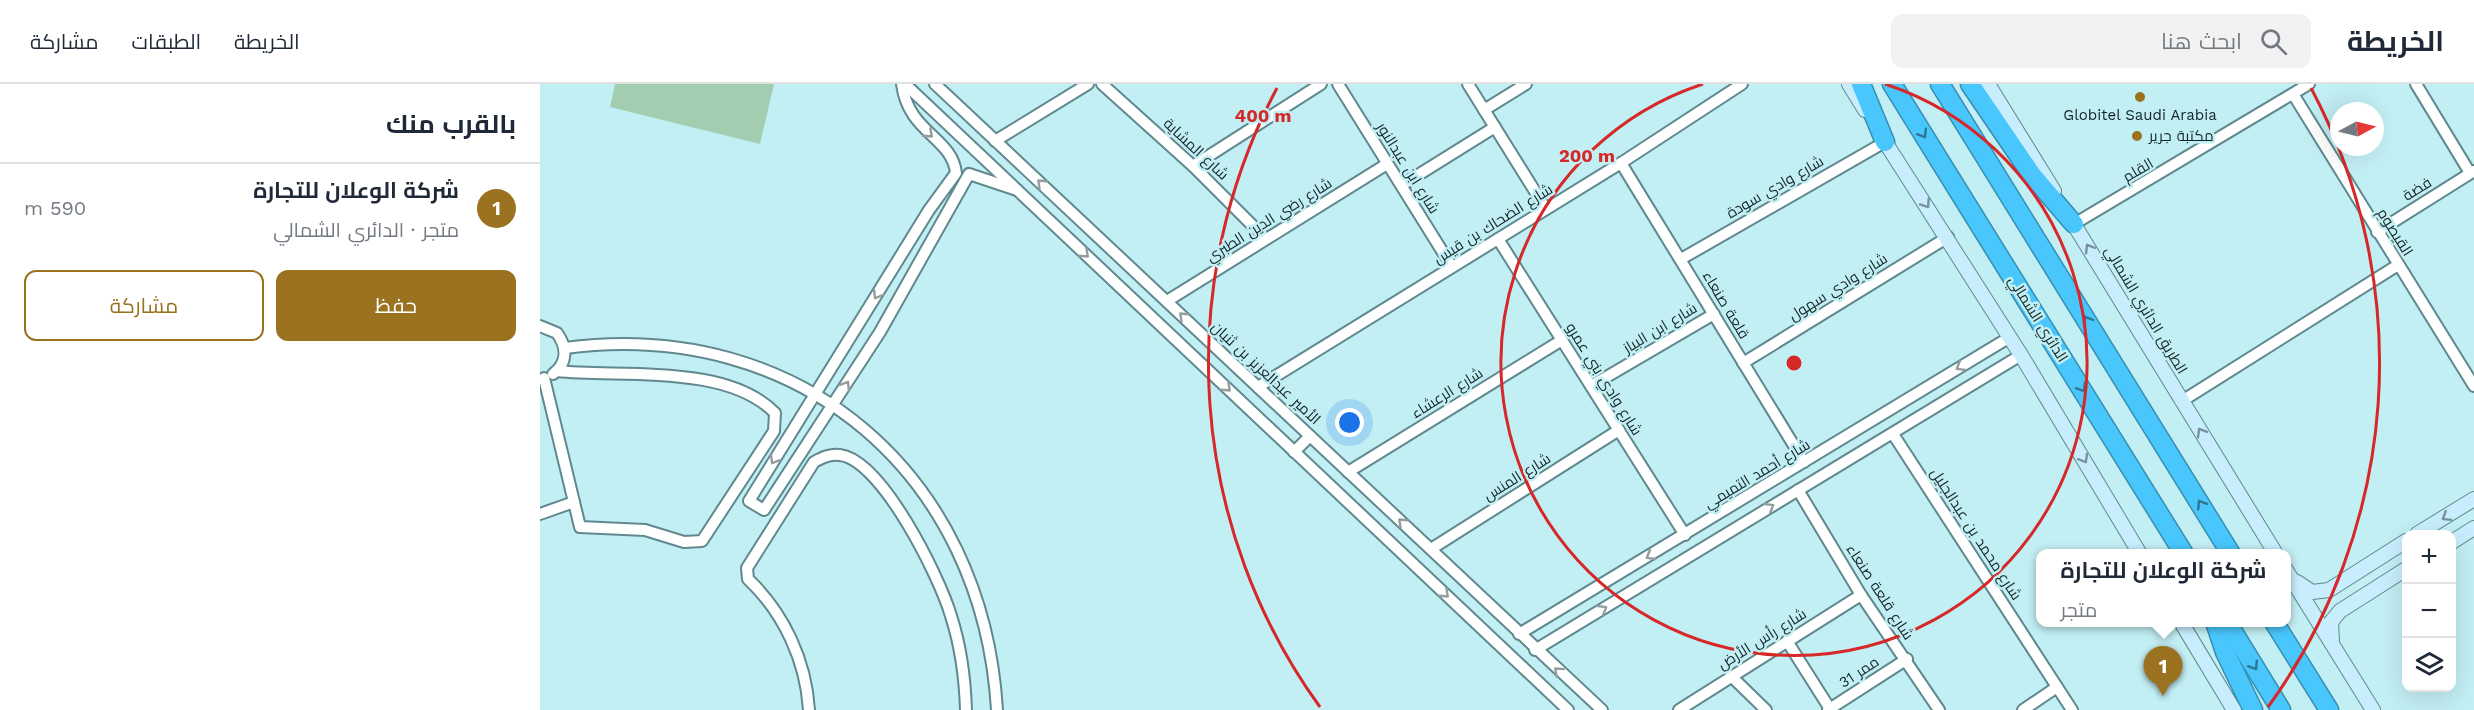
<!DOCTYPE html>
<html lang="ar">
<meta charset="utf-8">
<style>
:root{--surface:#fff;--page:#f2f2f3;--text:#1f2937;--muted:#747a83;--line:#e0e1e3;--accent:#9b721f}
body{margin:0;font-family:"Work Sans",Cairo,sans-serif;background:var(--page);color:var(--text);direction:rtl}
.controls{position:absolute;right:18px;bottom:18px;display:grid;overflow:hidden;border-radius:12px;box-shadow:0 6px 24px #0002}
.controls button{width:54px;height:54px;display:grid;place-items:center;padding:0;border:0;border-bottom:2px solid var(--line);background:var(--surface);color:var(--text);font:30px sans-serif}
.compass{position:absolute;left:1790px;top:18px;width:54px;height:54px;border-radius:50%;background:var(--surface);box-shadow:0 6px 24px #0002;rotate:83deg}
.you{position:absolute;left:810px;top:339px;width:21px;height:21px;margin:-15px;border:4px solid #fff;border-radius:50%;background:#1a73e8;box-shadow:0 0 0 9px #1a73e833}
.badge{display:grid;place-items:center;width:39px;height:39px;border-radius:50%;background:var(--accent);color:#fff;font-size:20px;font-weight:700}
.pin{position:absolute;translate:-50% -50px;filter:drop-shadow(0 2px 3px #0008)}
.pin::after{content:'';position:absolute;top:32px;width:21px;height:18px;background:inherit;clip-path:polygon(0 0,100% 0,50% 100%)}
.popup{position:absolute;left:1496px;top:465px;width:255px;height:78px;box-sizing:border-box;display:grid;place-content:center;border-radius:12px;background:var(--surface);filter:drop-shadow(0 2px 4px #0005);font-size:20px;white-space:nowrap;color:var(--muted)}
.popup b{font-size:22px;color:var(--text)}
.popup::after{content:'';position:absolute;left:50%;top:100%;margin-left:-12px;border:12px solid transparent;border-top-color:var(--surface)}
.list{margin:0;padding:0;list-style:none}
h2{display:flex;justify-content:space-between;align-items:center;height:78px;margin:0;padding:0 24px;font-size:26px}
h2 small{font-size:20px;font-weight:400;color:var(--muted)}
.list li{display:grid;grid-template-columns:39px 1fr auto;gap:18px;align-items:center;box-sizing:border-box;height:90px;padding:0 24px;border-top:2px solid var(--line)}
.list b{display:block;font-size:22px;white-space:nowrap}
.list p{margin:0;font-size:20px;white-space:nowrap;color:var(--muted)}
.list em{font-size:20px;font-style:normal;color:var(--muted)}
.actions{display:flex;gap:12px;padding:18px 24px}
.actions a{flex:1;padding:14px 0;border:2px solid var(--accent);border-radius:12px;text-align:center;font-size:21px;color:var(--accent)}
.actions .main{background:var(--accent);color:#fff}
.icon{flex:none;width:33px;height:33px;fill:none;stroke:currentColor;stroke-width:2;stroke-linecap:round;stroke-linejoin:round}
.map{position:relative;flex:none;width:1934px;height:626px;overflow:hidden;direction:ltr}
header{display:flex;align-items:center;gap:36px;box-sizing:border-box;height:84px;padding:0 30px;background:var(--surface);border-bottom:2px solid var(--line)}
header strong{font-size:28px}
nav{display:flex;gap:33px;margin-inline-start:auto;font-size:21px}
.search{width:420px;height:54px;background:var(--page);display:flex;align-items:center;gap:15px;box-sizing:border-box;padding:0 21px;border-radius:12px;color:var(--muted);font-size:22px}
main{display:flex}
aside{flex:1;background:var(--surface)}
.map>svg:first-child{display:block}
</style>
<header>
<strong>الخريطة</strong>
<div class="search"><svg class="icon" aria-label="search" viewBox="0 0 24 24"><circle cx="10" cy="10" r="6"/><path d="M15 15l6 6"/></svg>ابحث هنا</div>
<nav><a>الخريطة</a><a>الطبقات</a><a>مشاركة</a></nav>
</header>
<main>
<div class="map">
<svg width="1934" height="626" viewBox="0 0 1934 626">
<rect width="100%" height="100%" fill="#c2eff4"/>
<polygon fill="#a2cdb0" points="75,0 234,0 220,60 70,23"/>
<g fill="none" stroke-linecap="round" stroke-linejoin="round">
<defs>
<g id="minor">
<path d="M 362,0 C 368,49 412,53 416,89 L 389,126 L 209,417 L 224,426 L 340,248 L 429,90 L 477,106"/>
<polyline points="365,0 1028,626"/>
<polyline points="395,0 1062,626"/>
<polyline points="562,0 653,82 726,155"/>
<polyline points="798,0 912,183"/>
<polyline points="928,0 1006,125"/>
<polyline points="1876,0 1930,89"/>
<polyline points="1753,10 1934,302"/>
<polyline points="944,26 986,0"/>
<polyline points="455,57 548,0"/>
<polyline points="1081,79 1264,378"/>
<polyline points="653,82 781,0"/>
<polyline points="862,101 955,43"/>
<polyline points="1534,140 1769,0"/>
<polyline points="1837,148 1934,87"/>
<polyline points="958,155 1145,451"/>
<polyline points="1141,175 1345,58"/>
<polyline points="627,217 847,80"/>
<path d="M 0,242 L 17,249 C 27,263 28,279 13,290"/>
<path d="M 25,264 C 261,233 443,391 457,626"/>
<polyline points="1203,279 1408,153"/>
<path d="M 4,294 L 40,443 L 105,446 L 144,458 L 162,457 L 234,347 L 235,329 C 186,279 81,294 17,287"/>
<polyline points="1051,302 1174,230"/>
<polyline points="718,303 1081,79 1202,0"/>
<polyline points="1642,317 1858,181"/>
<polyline points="1353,350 1532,626"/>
<polyline points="754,368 770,352"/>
<polyline points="808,388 1022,256"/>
<polyline points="1258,406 1321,511 1399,626"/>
<polyline points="0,430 34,418"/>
<polyline points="891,465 1079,346"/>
<polyline points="979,550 1470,253"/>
<polyline points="1247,557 1290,625"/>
<polyline points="995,566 1481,271"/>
<polyline points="1191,592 1226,626"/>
<path d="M 269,626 C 266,577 244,529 208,495 L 207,484 L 274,378 C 283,373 290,370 300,371 C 342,376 400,494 411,532 C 421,563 425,594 426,626"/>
<polyline points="1139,626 1321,511"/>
<polyline points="1288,626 1367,575"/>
<polyline points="1483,626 1517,603"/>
</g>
<g id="secondary">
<polyline points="1309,0 1325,26"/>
<polyline points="1448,0 1514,107"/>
<polyline points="1340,50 1481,271 1600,470"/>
<polyline points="1530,134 1736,470"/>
<polyline points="1877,450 1934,415"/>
<polyline points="1912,458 1934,444"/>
<polyline points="1746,486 1833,626"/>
<polyline points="1757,498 1772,508 1789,506 1866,457"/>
<polyline points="1641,538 1694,626"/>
<polyline points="1792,557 1791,538 1800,527 1866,485"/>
</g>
<g id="motorway">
<polyline points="1321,0 1345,58"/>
<polyline points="1352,0 1644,470"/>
<polyline points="1400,0 1691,470"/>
<polyline points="1430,0 1492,91 1534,140"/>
<polyline points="1675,538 1685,568 1713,626"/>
<polyline points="1687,538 1741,626"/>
<polyline points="1734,538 1789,626"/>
</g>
</defs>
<use href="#minor" stroke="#5f898e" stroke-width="14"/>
<use href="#secondary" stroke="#5f898e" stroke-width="16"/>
<use href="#motorway" stroke="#368eb1" stroke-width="21"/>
<use href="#minor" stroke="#fff" stroke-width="10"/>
<use href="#secondary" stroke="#c8eefe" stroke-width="14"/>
<use href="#motorway" stroke="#49c6fc" stroke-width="18"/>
</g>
<defs><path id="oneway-chevron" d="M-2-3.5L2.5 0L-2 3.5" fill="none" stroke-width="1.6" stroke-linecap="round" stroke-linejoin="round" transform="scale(1.5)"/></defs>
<g stroke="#959d9e">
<use href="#oneway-chevron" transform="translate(389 50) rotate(43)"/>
<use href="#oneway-chevron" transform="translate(501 99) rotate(-137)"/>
<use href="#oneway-chevron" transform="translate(545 170) rotate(43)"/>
<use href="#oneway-chevron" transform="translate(337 211) rotate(121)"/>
<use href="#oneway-chevron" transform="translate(643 232) rotate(-137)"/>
<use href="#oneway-chevron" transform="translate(1420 283) rotate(149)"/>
<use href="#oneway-chevron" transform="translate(306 301) rotate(-58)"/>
<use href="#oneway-chevron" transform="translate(687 304) rotate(43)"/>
<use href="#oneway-chevron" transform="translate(234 376) rotate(122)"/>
<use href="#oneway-chevron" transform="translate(1230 423) rotate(-31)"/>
<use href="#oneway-chevron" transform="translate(862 438) rotate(-137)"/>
<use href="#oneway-chevron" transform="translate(1110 472) rotate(149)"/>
<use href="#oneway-chevron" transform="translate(905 510) rotate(43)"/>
<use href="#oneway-chevron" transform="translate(1063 525) rotate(-31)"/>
<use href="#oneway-chevron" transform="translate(1018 587) rotate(-138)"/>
</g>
<g stroke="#2e7692">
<use href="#oneway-chevron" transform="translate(1383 50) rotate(58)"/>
<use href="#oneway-chevron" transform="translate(1547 236) rotate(-122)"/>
<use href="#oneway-chevron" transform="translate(1542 304) rotate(58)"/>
<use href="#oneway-chevron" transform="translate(1661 420) rotate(-122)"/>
<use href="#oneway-chevron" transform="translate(1714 582) rotate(58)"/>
</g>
<g stroke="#77949d">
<use href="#oneway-chevron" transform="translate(1386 120) rotate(56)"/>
<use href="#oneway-chevron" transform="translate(1549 164) rotate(-121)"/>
<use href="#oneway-chevron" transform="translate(1661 348) rotate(-121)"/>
<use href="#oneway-chevron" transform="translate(1544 375) rotate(59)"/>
<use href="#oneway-chevron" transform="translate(1906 433) rotate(148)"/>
</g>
<g fill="none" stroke="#d62828" stroke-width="3">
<path d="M1345 0A293 293 0 1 1 1163 0"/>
<path d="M780 623A586 586 0 0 1 737 4M1771 4A586 586 0 0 1 1728 623"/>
</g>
<g fill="#9b721f" stroke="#c2eff4" stroke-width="2">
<circle cx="1600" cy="13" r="6"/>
<circle cx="1597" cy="52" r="6"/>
</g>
<g text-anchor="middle" stroke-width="5" stroke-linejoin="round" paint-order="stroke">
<g font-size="15" fill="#142527" stroke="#c2eff4">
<text x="1600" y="36">Globitel Saudi Arabia</text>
<text x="1609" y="57" text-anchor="start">مكتبة جرير</text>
</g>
<g font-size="15" fill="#142527" stroke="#c2eff4">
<text transform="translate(656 65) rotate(43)" y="5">شارع المشاية</text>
<text transform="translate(868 84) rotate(58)" y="5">شارع ابن عبدالنور</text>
<text transform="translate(1598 86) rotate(-30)" y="5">القلم</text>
<text transform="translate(1235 103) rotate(-30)" y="5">شارع وادي سودة</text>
<text transform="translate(1877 105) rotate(-32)" y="5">فضة</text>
<text transform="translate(729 136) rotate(-32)" y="5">شارع رضي الدين الطبري</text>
<text transform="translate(953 140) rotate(-32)" y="5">شارع الضحاك بن قيس</text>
<text transform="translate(1855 148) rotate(58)" y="5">القيصوم</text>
<text transform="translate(1298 203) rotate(-32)" y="5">شارع وادي سهول</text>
<text transform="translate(1186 221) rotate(59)" y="5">قلعة صنعاء</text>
<text transform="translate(1606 226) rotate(59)" y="5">الطريق الدائري الشمالي</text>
<text transform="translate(1498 235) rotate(58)" y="5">الدائري الشمالي</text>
<text transform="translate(1120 244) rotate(-31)" y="5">شارع ابن البياز</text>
<text transform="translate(726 289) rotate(43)" y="5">الأمير عبدالعزيز بن ثنيان</text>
<text transform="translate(1064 295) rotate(58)" y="5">شارع وادي بني عمرو</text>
<text transform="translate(907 309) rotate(-32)" y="5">شارع الرعشاء</text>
<text transform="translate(1217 390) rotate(-31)" y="5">شارع أحمد التميمي</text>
<text transform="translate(977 393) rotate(-32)" y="5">شارع المنس</text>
<text transform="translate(1436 450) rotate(57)" y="5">شارع محمد بن عبدالجليل</text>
<text transform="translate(1340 508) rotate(57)" y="5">شارع قلعة صنعاء</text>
<text transform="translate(1222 555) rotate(-32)" y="5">شارع رأس الأرض</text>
<text transform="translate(1319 588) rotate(-33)" y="5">ممر 31</text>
</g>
</g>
<circle cx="1254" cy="279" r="9" fill="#d62828" stroke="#c2eff4" stroke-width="3"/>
<g font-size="18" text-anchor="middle" font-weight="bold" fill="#d62828" stroke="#c2eff4" stroke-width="5" stroke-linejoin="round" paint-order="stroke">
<text x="723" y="38">400 m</text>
<text x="1047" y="78">200 m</text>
</g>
</svg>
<div class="controls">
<button>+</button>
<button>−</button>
<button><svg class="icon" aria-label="layers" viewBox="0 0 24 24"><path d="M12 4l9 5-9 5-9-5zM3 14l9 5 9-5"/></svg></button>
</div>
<svg class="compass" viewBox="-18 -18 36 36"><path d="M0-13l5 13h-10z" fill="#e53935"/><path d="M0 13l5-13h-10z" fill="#747a83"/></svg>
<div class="you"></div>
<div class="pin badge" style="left:1623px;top:612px">1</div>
<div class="popup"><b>شركة الوعلان للتجارة</b>متجر</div>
</div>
<aside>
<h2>بالقرب منك<small></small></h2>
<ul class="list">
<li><span class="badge">1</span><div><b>شركة الوعلان للتجارة</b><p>متجر · الدائري الشمالي</p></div><em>590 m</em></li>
</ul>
<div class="actions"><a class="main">حفظ</a><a>مشاركة</a></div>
</aside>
</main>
